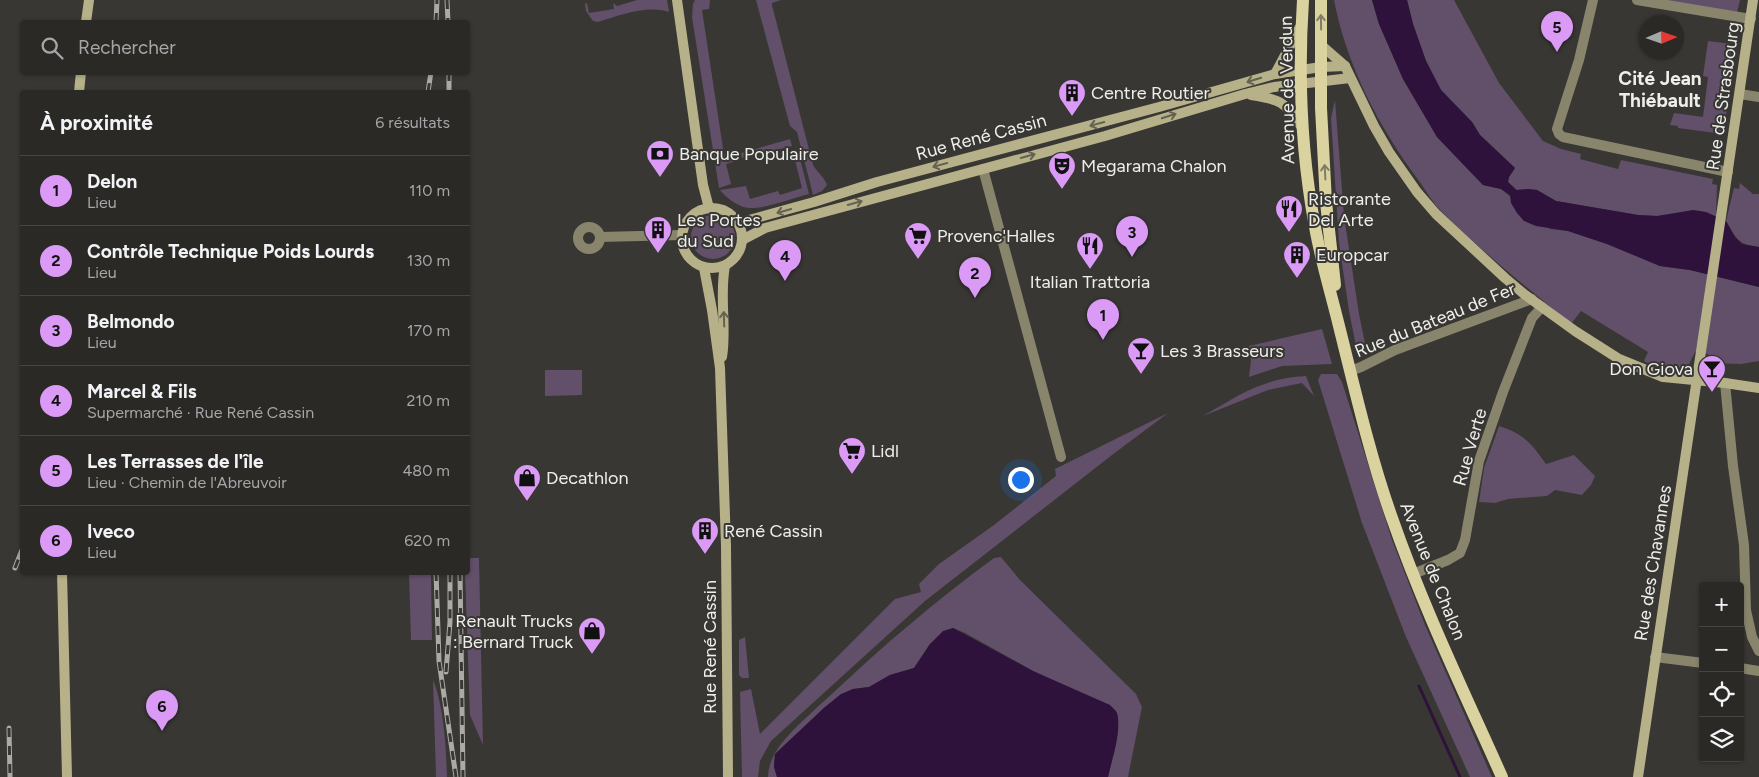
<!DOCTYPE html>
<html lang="fr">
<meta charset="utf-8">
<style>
:root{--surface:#2a2926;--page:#32312e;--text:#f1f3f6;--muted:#a5a6a7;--line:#464543;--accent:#da9af6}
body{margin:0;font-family:Figtree,sans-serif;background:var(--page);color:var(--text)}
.controls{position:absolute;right:15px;bottom:15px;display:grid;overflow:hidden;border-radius:5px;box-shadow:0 1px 4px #0004}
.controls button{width:45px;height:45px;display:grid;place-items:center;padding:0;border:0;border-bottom:1px solid var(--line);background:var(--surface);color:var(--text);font:25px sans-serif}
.compass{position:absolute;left:1639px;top:15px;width:45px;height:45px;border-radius:50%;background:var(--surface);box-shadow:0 1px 4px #0004;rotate:88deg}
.you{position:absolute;left:1020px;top:479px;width:18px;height:18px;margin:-12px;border:4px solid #fff;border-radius:50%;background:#1a73e8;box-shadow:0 0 0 8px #1a73e833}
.badge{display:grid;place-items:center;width:32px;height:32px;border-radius:50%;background:var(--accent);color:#111;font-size:16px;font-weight:700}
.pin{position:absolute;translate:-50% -41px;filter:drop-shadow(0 1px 2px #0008)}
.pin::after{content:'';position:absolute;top:26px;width:18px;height:15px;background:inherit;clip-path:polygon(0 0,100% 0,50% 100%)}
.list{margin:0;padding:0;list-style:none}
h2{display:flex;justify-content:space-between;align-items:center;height:65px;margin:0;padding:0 20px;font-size:21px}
h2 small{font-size:16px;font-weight:400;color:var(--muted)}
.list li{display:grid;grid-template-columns:32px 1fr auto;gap:15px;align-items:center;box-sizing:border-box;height:70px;padding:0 20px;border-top:1px solid var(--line)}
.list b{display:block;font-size:19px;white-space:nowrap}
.list p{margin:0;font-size:16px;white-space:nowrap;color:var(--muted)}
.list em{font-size:16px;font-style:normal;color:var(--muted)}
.icon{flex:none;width:28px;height:28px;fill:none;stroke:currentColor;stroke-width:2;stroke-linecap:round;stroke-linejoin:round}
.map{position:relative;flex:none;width:1759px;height:777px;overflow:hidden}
.search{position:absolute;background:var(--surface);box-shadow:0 1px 4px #0004;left:20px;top:20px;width:450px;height:55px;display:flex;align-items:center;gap:12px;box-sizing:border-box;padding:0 18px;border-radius:5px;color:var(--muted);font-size:19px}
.panel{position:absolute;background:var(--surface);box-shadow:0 1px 4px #0004;left:20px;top:90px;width:450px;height:485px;border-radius:5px}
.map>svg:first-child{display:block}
</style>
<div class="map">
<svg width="1759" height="777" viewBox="0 0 1759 777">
<rect width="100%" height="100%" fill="#383733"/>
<g fill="#624f6a">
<path d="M 637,0 L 667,0 L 669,12 C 645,5 622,15 598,22 L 593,21 L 586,11 L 585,4 L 587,3 L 589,13 L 614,9 L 613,3 L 617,6 Z"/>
<polygon points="695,0 710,0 709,9 702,10 724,155 732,155 733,162 726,164 731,184 719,188 692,17 693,4"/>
<path d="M 756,0 L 781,0 L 772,3 L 772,5 L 813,165 C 817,172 825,178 827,185 L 822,191 L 813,195 L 797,132 L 790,126 Z"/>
<path d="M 1334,0 L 1372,0 L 1379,24 L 1403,79 L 1437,137 L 1483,185 L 1501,189 L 1550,229 L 1568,231 L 1607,244 L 1660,266 L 1690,270 L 1759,287 L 1759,361 L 1741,364 L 1710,363 L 1708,354 L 1695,352 L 1684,374 L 1664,371 L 1644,361 L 1648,352 L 1581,311 L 1571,324 C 1528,288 1482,252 1442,212 C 1433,203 1426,191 1419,181 C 1379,127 1347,67 1334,0 Z"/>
<polygon points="1407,0 1454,0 1499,83 1543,141 1561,149 1581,154 1580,159 1618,169 1621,160 1713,179 1712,184 1717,185 1716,216 1674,214 1657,216 1638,215 1556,201 1537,190 1528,189 1517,190 1508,182 1509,177 1515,168 1480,135 1472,122 1441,90 1426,61 1413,24"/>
<polygon points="1662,0 1740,0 1737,12"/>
<polygon points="1708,41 1732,44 1724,95 1729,96 1723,134 1678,128 1678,126 1670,125 1674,113 1703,117 1708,77 1703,76"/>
<polygon points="1335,100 1344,216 1359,314 1367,353 1358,356 1349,311 1339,243 1331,118"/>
<polygon points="790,139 792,146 742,158 741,153"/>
<path d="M 799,155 L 809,194 C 792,198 766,209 749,208 C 740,208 725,197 720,190 L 746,186 L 750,199 L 778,191 L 780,195 L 802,188 L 794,156 Z"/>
<path d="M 1740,183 L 1753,194 L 1759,194 L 1759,247 C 1738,245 1736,238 1726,221 L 1734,188 L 1739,189 Z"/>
<circle cx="713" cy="237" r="22"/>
<polygon points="1322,329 1332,364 1282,366 1249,377 1251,360 1249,346"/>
<polygon points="545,370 582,370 582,395 545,396"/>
<polygon points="1321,374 1337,374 1342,382 1392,540 1425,625 1492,777 1470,777 1406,637 1362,523 1318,380"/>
<path d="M 1306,376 L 1314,396 L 1302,383 L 1268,390 L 1203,416 C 1239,395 1263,378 1306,376 Z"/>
<polygon points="1168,413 1112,455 925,601 771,741 760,761 758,777 742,777 740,692 751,689 760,734 895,599 921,592 919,584 939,564 994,525 1056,476 1055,469"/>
<path d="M 1499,426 C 1524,434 1531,443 1546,464 L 1574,455 L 1595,476 L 1591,485 L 1582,495 L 1555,490 L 1547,496 L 1508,499 L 1495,503 L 1479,502 L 1484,468 Z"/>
<path d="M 1001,557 L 1020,580 L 1136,694 L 1142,707 L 1128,777 L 1108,777 C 1112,757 1122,731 1116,711 L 1033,671 L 965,633 L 953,628 L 930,644 L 914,668 L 890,675 L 869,687 L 853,689 L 825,707 L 775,754 L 774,767 L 777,777 L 768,777 C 768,762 777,748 787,737 C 801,721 818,707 834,692 C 885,644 938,599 994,558 Z"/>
<polygon points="468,558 479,558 483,745 470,715 465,573 468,572"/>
<polygon points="409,573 431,573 432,640 411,640"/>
<polygon points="745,637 749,678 742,678 739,675 739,640"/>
<path d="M 433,680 C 444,706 446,749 447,777 L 436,777 Z"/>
</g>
<g fill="#2f123b">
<polygon points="1372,0 1407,0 1413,24 1426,61 1441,90 1472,122 1480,135 1515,168 1509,177 1508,182 1516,190 1528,189 1537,190 1556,201 1638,215 1657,216 1693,210 1706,212 1726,221 1735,237 1742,244 1759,247 1759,287 1690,270 1660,266 1607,244 1568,231 1536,226 1524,221 1517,213 1511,203 1510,195 1501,189 1483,185 1437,137 1403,79 1379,24"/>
<path d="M 953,628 L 1033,671 L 1110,705 C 1114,709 1118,712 1118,718 C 1120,737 1112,759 1108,777 L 777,777 L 774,767 L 775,754 L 825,707 L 841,694 L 853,689 L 869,687 L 890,675 L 914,668 L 930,644 L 943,631 Z"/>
</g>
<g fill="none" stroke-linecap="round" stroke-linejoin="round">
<polyline stroke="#2f123b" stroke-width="3" points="1419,686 1460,777"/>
<g stroke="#89856d" stroke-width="10">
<polyline points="1593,0 1579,60 1557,129 1559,134 1563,137 1728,172"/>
<polyline points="1637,0 1751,19"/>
<polyline points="1740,94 1759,97"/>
<polyline points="983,169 1061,457"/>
<circle cx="589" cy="238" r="11"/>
<polyline points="600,237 681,235"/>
<polyline points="1350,371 1361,367 1395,350 1532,299"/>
<polyline points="1725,383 1733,466 1744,545 1746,610 1752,637 1759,651"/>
<polyline points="1413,574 1448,560 1460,553 1465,540 1479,461 1503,392 1532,318 1542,307"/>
<polyline points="1655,657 1703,663"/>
<polyline points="1740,668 1759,671"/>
</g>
<g stroke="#b7b189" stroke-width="10">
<polyline points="677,0 703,185 709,208"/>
<polyline points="86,22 89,0"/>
<polyline points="1321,45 1345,66 1374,126 1389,152 1417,192 1436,214 1505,278 1524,294 1575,331 1619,359 1663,377 1725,383 1759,388"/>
<polyline points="1275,74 1300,27"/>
<polyline points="79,92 81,72"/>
<path d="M 1251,95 C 1279,99 1286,102 1301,126"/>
<circle cx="712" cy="238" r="30"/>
<polyline points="738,223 814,202 877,182 1159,107 1275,74 1321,67 1345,66"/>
<polyline points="742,240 765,228 1105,136 1245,94 1274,87 1350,78"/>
<polyline points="704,268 712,310 720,368 726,546 728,777"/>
<path d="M 722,357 C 727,327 719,296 725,266"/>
<polyline points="62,572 67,777"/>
<polyline points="1638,777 1753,0"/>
</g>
<g stroke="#dbd39f" stroke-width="12">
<path d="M 1303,0 C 1298,76 1301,152 1315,227 C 1321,261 1331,293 1339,326 C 1355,390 1370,456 1392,518 C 1423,607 1464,692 1502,777"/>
<polyline points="1321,0 1321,108 1326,202 1335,285"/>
</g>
<defs>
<g id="rail">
<polyline points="447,0 448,22"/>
<polyline points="436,22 437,0"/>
<polyline points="449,72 449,92"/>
<polyline points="428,92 431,72"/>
<polyline points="15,568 22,550"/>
<polyline points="436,572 439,661 456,777"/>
<polyline points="460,572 463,777"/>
<polyline points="446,672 450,622 450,572"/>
<polyline points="9,728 10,777"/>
</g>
</defs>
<use href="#rail" stroke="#abaaa7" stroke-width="5"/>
<use href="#rail" stroke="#383733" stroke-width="3" stroke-dasharray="9" stroke-linecap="butt"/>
</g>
<defs><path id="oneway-shaft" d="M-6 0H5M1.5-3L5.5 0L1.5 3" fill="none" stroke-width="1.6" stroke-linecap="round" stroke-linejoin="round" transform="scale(1.25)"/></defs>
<g stroke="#817d64">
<use href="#oneway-shaft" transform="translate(1321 22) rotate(-91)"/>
<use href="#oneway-shaft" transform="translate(1325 172) rotate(-93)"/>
</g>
<g stroke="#646251">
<use href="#oneway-shaft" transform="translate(1254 80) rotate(163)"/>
<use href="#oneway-shaft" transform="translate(1169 116) rotate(-18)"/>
<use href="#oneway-shaft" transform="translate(1097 124) rotate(165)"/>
<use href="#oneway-shaft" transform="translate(1028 156) rotate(-16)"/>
<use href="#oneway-shaft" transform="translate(940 165) rotate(165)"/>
<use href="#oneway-shaft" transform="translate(855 203) rotate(-16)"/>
<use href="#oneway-shaft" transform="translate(784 211) rotate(164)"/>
<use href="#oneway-shaft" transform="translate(724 319) rotate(-92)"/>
</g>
<defs>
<symbol id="building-pin" viewBox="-11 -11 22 30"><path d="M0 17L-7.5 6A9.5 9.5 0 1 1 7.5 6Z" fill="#da9af6" stroke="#383733"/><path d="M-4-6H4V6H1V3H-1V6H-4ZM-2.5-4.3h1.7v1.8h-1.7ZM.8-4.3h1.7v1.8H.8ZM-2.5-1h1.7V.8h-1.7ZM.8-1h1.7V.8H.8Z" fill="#111"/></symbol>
<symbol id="bank-pin" viewBox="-11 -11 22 30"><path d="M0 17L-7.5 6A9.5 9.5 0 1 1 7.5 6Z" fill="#da9af6" stroke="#383733"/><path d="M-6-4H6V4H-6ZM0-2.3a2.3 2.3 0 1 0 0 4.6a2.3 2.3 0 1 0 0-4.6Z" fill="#111"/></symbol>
<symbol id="theatre-pin" viewBox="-11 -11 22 30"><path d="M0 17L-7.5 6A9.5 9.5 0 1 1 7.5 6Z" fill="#da9af6" stroke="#383733"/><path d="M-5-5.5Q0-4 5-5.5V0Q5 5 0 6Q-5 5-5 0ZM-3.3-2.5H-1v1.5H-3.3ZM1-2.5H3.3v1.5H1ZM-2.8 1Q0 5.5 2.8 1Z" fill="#111"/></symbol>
<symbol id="restaurant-pin" viewBox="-11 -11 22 30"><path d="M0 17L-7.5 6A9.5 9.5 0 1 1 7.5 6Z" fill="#da9af6" stroke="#383733"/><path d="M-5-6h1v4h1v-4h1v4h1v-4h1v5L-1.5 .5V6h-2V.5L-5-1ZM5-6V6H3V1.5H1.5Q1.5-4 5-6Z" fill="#111"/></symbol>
<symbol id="supermarket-pin" viewBox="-11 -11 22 30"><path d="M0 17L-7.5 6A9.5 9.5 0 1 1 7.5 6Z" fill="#da9af6" stroke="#383733"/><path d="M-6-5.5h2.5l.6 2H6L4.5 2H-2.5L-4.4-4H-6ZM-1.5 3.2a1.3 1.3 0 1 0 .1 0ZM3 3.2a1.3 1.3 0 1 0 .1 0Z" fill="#111"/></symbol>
<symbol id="bar-pin" viewBox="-11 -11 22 30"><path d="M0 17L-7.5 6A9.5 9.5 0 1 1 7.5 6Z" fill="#da9af6" stroke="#383733"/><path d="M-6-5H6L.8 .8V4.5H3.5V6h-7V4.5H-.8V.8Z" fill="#111"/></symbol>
<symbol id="shop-pin" viewBox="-11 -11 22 30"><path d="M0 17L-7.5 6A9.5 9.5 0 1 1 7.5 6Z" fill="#da9af6" stroke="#383733"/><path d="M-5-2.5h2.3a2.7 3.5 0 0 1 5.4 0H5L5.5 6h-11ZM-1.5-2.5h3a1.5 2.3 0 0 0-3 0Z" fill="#111"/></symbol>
</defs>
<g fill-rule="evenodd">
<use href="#building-pin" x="1056" y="77" width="32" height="43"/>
<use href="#bank-pin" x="644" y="138" width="32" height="43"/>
<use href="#theatre-pin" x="1046" y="150" width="32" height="43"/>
<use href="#restaurant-pin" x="1273" y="193" width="32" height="43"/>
<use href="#building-pin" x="642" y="214" width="32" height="43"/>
<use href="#supermarket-pin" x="902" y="220" width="32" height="43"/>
<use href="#restaurant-pin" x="1074" y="230" width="32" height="43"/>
<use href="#building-pin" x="1281" y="239" width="32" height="43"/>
<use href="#bar-pin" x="1125" y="335" width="32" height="43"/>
<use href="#bar-pin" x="1696" y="353" width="32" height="43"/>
<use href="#supermarket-pin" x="836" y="435" width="32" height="43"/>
<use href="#shop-pin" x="511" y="462" width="32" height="43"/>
<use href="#building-pin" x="689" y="515" width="32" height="43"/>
<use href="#shop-pin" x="576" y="615" width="32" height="43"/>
</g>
<g text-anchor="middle" stroke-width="4" stroke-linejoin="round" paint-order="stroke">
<g font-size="18" fill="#eeeeeb" stroke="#383733">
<text transform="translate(1287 90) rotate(-91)" y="6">Avenue de Verdun</text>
<text transform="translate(1723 96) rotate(-82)" y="6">Rue de Strasbourg</text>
<text transform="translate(981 137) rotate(-15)" y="6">Rue René Cassin</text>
<text transform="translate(1435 320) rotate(-22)" y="6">Rue du Bateau de Fer</text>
<text transform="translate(1470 447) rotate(-74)" y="6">Rue Verte</text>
<text transform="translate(1653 563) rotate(-81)" y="6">Rue des Chavannes</text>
<text transform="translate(1433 571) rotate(68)" y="6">Avenue de Chalon</text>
<text transform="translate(710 647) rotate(-90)" y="6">Rue René Cassin</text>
</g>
<g font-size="18" fill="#eeeeeb" stroke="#383733" text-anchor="start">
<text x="1091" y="99">Centre Routier</text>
<text x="679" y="160">Banque Populaire</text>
<text x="1081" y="172">Megarama Chalon</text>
<text x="1308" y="205">Ristorante<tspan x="1308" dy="21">Del Arte</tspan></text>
<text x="677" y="226">Les Portes<tspan x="677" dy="21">du Sud</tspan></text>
<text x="937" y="242">Provenc'Halles</text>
<text x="1316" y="261">Europcar</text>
<text x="1090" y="288" text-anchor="middle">Italian Trattoria</text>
<text x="1160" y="357">Les 3 Brasseurs</text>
<text x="1693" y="375" text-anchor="end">Don Giova</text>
<text x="871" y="457">Lidl</text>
<text x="546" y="484">Decathlon</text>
<text x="724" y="537">René Cassin</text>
<text x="573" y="627" text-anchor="end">Renault Trucks<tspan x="573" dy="21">: Bernard Truck</tspan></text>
</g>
<g font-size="19" font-weight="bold" fill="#eeeeeb" stroke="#383733">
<text x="1660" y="85">Cité Jean<tspan x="1660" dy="22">Thiébault</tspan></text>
</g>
</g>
</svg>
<div class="controls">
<button>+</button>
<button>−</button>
<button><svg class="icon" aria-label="locate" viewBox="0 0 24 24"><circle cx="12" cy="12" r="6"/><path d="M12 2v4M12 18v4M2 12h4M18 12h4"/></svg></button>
<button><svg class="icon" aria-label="layers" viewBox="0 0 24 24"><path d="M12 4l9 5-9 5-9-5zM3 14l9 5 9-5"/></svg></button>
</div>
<svg class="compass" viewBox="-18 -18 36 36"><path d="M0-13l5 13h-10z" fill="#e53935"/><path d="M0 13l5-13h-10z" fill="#a5a6a7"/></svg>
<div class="you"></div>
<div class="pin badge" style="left:1103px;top:340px">1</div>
<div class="pin badge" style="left:975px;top:298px">2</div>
<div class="pin badge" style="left:1132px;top:257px">3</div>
<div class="pin badge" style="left:785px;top:281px">4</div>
<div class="pin badge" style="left:1557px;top:52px">5</div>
<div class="pin badge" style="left:162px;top:731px">6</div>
<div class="search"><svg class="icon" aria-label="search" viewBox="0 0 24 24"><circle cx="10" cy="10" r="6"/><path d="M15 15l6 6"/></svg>Rechercher</div>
<section class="panel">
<h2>À proximité<small>6 résultats</small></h2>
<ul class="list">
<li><span class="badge">1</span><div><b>Delon</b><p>Lieu</p></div><em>110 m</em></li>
<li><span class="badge">2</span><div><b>Contrôle Technique Poids Lourds</b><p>Lieu</p></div><em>130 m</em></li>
<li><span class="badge">3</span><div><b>Belmondo</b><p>Lieu</p></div><em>170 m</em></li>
<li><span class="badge">4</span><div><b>Marcel &amp; Fils</b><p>Supermarché · Rue René Cassin</p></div><em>210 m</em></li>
<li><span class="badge">5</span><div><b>Les Terrasses de l'île</b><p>Lieu · Chemin de l'Abreuvoir</p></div><em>480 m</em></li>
<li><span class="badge">6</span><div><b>Iveco</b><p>Lieu</p></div><em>620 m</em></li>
</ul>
</section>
</div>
